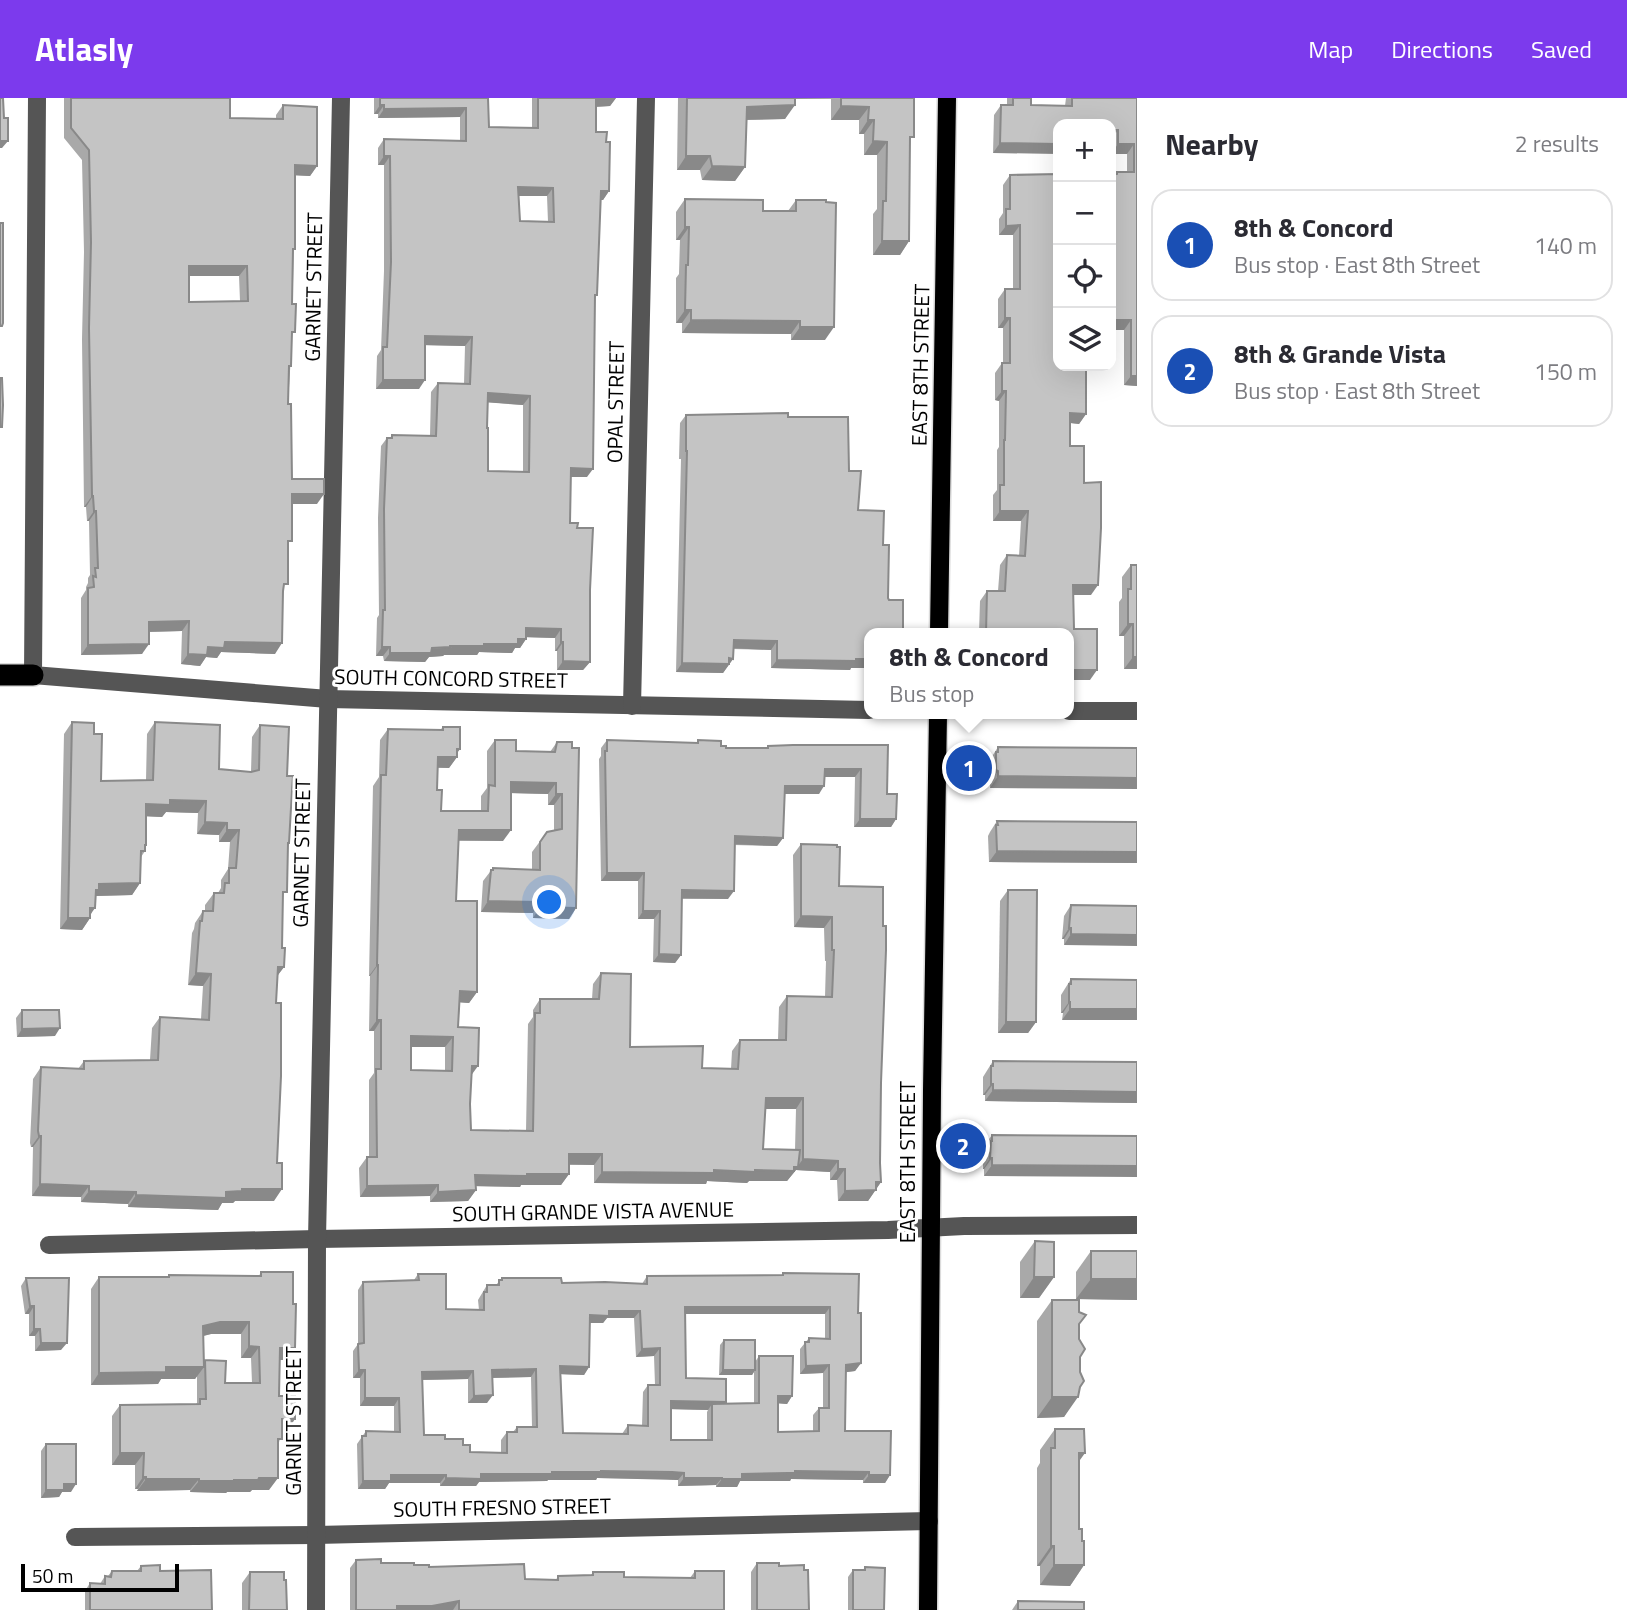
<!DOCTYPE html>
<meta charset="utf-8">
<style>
:root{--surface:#fff;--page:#f7f7f7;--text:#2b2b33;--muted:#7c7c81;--line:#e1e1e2;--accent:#7c3aed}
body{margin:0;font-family:"Titillium Web",sans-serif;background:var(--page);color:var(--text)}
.controls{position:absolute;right:21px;top:21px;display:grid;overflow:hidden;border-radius:14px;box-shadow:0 7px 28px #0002}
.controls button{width:63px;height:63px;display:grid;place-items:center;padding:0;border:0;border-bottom:2px solid var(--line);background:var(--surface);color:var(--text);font:35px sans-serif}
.scale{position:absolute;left:21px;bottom:18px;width:158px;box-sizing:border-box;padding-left:7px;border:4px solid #000;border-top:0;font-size:19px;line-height:24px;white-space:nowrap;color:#000;-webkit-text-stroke:5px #fff;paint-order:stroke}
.you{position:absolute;left:550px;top:805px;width:24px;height:24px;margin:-18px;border:5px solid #fff;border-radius:50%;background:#1a73e8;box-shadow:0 0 0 10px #1a73e833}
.badge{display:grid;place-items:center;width:46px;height:46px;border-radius:50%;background:var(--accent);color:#fff;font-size:23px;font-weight:700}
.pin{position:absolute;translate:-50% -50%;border:4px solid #fff;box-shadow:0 2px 7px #0006}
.popup{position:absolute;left:864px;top:530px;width:210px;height:91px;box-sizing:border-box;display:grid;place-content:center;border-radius:14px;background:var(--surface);filter:drop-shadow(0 2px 5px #0005);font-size:23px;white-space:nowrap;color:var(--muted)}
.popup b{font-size:26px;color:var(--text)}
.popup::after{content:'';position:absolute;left:50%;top:100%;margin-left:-14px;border:14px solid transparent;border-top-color:var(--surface)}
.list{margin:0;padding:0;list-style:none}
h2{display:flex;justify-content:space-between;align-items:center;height:91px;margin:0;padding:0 28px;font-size:30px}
h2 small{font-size:23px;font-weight:400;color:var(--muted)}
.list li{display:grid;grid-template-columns:46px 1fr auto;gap:21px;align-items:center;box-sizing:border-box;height:112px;margin:0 14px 14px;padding:0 14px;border:2px solid var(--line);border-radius:21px}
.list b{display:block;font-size:26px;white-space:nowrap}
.list p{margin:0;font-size:23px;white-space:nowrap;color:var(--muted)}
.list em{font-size:23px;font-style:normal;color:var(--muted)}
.icon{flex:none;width:38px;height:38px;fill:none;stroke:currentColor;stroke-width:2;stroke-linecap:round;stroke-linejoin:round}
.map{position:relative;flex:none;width:1137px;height:1512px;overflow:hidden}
header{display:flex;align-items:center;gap:42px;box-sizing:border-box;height:98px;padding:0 35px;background:var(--accent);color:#fff}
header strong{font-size:33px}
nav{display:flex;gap:38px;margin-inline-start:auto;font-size:24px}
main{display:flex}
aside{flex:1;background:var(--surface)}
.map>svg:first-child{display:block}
</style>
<header>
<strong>Atlasly</strong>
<nav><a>Map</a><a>Directions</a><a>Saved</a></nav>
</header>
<main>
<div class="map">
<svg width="1137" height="1512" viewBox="0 0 1137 1512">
<rect width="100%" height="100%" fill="#fff"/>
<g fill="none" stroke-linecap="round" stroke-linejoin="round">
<defs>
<g id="major">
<polyline points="939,535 947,0"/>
<polyline points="928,1512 932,992 938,616"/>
</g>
<polyline id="highway" points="0,577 33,577"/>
</defs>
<use href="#major" stroke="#dbdbdb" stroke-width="21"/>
<use href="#highway" stroke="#dbdbdb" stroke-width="24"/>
<g stroke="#555" stroke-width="18">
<polyline points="37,0 33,577 328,601 869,612"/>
<polyline points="632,608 646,0"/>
<polyline points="1069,613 1137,613"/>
<polyline points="49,1147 317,1141 888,1132 964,1128 1137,1127"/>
<polyline points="75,1439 316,1437 929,1423"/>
<polyline points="316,1512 317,1141 341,0"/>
</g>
<use href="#major" stroke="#000" stroke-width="18"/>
<use href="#highway" stroke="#000" stroke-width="21"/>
</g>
<g fill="#a9a9a9" fill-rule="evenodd">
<path d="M 64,0 L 230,0 L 230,20 L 276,21 L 276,17 L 283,7 L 317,68 L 310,78 L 295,77 L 292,240 L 288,306 L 292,381 L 317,406 L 292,406 L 283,493 L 275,556 L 221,554 L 217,560 L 206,559 L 200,568 L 181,566 L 182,533 L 149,534 L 142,556 L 81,557 L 81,500 L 86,492 L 86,489 L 88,485 L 88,480 L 90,477 L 89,423 L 87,423 L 86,409 L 84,409 L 82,241 L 84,154 L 82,62 L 64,40 ZM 189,178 L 239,178 L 240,203 L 189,204 Z"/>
<path d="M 374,0 L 488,0 L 489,29 L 532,30 L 532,0 L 616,0 L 610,8 L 596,9 L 596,34 L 606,44 L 609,93 L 603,102 L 600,102 L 597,197 L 595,200 L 587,379 L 571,379 L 570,425 L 577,430 L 590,492 L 590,564 L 583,572 L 557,572 L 557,553 L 555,553 L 555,540 L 526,539 L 526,541 L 520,550 L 515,550 L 512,555 L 479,554 L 477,557 L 444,557 L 443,558 L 429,559 L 425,564 L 384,563 L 383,558 L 376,558 L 377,520 L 379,517 L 378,420 L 381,348 L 387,340 L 390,340 L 392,337 L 430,338 L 431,294 L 438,285 L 464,286 L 465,248 L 425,247 L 419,291 L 376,291 L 377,258 L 381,252 L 384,173 L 384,67 L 378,67 L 378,50 L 384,41 L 460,43 L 460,19 L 378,20 L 378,16 L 374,16 ZM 519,98 L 547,98 L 548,124 L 520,123 ZM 488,304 L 523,307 L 523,373 L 488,373 Z"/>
<polygon points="678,0 914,0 910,45 909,143 900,157 873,157 873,116 877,111 877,57 864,57 864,36 859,36 859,22 831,22 831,1 795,1 785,21 746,22 745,69 735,83 702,82 700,72 677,72"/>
<polygon points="1007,0 1031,0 1031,7 1065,8 1066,0 1137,0 1137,288 1124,287 1124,232 1116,76 1117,74 1127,74 1127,56 1111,56 1111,26 993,55 994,17 1001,7 1007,7"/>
<polygon points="1010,77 1086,316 1079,326 1070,325 1070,348 1084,385 1091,497 1073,497 1074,531 1090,582 1069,582 1069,535 979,535 980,503 987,493 998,493 1000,467 1007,457 1019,458 1021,423 993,423 993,397 997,392 997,352 999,349 999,303 995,302 995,275 1002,265 1003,265 1003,230 998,230 998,201 1005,191 1013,191 1013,137 999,137 999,121 1003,115 1003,87"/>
<polygon points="685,101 763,113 788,113 796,102 825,242 791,242 791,236 682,235 682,225 676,225 676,180 679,176 680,142 676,142 676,114"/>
<polygon points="686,317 788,319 851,570 850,572 771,570 771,552 733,551 733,561 723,575 676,574 681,361 679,361 680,325"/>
<polygon points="1131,467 1137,467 1137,571 1124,571 1124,538 1119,538 1119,504 1122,500 1122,479"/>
<polygon points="72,624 94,636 101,683 146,682 147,636 155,624 219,671 251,674 252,639 260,627 287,678 289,745 288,747 283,799 282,850 284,869 277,878 274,1103 235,1103 233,1105 222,1105 218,1112 128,1109 128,1106 81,1104 81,1099 32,1098 33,1049 31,1049 30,1045 33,981 41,969 78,971 84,963 150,962 152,930 160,919 201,921 203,888 188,887 192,835 194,831 195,825 203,813 205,813 205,807 214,795 218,795 221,790 221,782 228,771 230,744 219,744 219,737 197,736 198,715 166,714 162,719 146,718 145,753 141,759 140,785 132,797 96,798 90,820 82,832 60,831 64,636"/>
<path d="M 443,629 L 460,651 L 457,655 L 457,659 L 449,670 L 438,670 L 437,692 L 441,713 L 481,713 L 481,698 L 487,690 L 487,653 L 495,642 L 516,653 L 550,654 L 557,644 L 576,810 L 569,821 L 533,820 L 533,815 L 481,814 L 483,783 L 493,770 L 532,772 L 532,754 L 547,734 L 554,733 L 554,707 L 548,707 L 548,696 L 511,695 L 503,743 L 458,743 L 456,803 L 477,894 L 469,905 L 460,904 L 458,929 L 471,978 L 470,1006 L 471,1032 L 526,1033 L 528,926 L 533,919 L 533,912 L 540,901 L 592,901 L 593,886 L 601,875 L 630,949 L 702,970 L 731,971 L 732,953 L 740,942 L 778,942 L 779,909 L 787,898 L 825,899 L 826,863 L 825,863 L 824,830 L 794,829 L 793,757 L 801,746 L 839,788 L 881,985 L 880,1065 L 881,1084 L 868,1103 L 838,1103 L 837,1082 L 830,1082 L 830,1074 L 796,1072 L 787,1083 L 749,1083 L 747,1085 L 707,1083 L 706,1086 L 594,1085 L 594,1067 L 569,1067 L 569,1076 L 561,1087 L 521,1087 L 520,1089 L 476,1088 L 476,1092 L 468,1103 L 430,1104 L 430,1098 L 360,1099 L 359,1070 L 367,1059 L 369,1059 L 369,982 L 374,975 L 374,933 L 369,933 L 370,878 L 369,878 L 373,688 L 379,679 L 380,642 L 388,631 L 440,632 ZM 411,949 L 445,949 L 445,973 L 411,972 ZM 765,1011 L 796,1011 L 795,1052 L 763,1051 Z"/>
<polygon points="607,642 697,645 698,642 726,650 767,650 768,648 888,647 887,696 896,721 891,729 854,729 855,679 824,679 819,696 785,696 783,740 777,748 734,747 728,801 682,801 681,857 675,865 653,864 654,821 638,821 638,783 601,783 599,661 601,658 601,650"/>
<polygon points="998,649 1137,650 990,690 990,684 989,683 989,665 991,660"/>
<polygon points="997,723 1137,724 1137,765 989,764 988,738 990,734"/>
<polygon points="1008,792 1036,924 1028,935 998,935 1000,803"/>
<polygon points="1071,807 1137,808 1064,847 1064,841 1062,841 1064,818"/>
<polygon points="1071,881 1137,882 1062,922 1063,915 1061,915 1061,897"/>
<polygon points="22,912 55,938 17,939 16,920"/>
<polygon points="993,963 1137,964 1137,1005 985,1003 985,997 983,997 983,979"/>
<polygon points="992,1037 1137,1038 984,1078 984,1071 983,1071 983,1054 984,1052 984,1048"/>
<polygon points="1035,1143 1054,1179 1039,1200 1020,1200 1020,1164"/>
<polygon points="1091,1153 1137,1153 1137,1202 1076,1201 1076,1174"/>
<path d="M 261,1174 L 287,1262 L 280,1262 L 279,1298 L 287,1333 L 282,1333 L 278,1348 L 269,1392 L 252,1392 L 250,1394 L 227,1394 L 226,1395 L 190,1394 L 190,1392 L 137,1393 L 138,1391 L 135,1391 L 135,1367 L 112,1367 L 112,1318 L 120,1307 L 196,1306 L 197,1305 L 197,1278 L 195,1281 L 161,1281 L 158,1286 L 91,1287 L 91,1191 L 99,1179 L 168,1179 L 169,1177 L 259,1178 ZM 211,1236 L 241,1236 L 241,1260 L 251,1260 L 252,1285 L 225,1285 L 205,1262 L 204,1264 L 203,1238 Z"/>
<path d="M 783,1175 L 858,1215 L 861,1265 L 855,1273 L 846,1274 L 845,1333 L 890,1377 L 885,1385 L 863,1385 L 863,1382 L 791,1381 L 790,1383 L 740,1383 L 737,1389 L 716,1389 L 716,1387 L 678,1388 L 678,1382 L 667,1381 L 597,1380 L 596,1382 L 548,1382 L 547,1383 L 479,1384 L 476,1388 L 440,1388 L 440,1385 L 389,1385 L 385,1391 L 358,1391 L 357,1346 L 366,1333 L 394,1334 L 394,1308 L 360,1308 L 360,1280 L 353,1280 L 353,1253 L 358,1246 L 358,1192 L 363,1184 L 414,1182 L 418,1176 L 446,1211 L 479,1212 L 478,1202 L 487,1187 L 496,1187 L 502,1180 L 562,1185 L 642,1186 L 647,1178 L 782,1177 ZM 685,1216 L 825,1216 L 825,1241 L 809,1240 L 800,1251 L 800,1276 L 823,1275 L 823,1310 L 819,1310 L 813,1317 L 813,1333 L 778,1334 L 778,1305 L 787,1306 L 792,1298 L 759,1258 L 755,1264 L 724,1242 L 720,1247 L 719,1277 L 752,1277 L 754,1274 L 754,1305 L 725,1306 L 726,1304 L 686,1280 ZM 607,1220 L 634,1220 L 636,1259 L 654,1258 L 655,1287 L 648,1287 L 643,1294 L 642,1328 L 628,1327 L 622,1336 L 563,1335 L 561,1276 L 584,1277 L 589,1269 L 590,1225 L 603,1225 ZM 531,1279 L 532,1329 L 517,1329 L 513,1334 L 507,1334 L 501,1342 L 501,1355 L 470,1354 L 463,1347 L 424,1337 L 422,1282 L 468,1281 L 468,1305 L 487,1305 L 492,1280 ZM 671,1311 L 708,1312 L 707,1314 L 707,1342 L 671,1342 Z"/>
<polygon points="26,1180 61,1252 35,1253 35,1238 29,1238 29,1216 25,1216 21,1188"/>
<polygon points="1052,1202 1079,1227 1080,1274 1084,1283 1064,1319 1037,1320 1037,1223"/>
<polygon points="1055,1331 1079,1363 1079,1431 1084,1467 1070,1488 1040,1487 1040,1468 1037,1468 1037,1370 1040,1365 1040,1352"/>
<polygon points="46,1346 71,1394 62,1394 59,1399 41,1400 41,1353"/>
<polygon points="356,1462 429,1469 525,1481 556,1482 558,1478 591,1477 593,1474 624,1479 690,1480 695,1473 724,1512 350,1512 350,1470"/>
<polygon points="757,1465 779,1468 809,1512 751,1512 751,1474"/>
<polygon points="141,1468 160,1473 212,1512 85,1512 85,1493 90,1485 100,1486 105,1478 108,1478 112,1473 137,1473"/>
<polygon points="865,1469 884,1512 848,1512 848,1479 853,1472 863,1472"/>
<polygon points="250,1474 284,1482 287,1512 242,1512 242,1485"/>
<polygon points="1018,1503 1084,1512 1012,1512"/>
</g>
<g fill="#898989">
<polygon points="596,0 616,0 610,8 590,9"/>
<polygon points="787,0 832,0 786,1"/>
<polygon points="380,7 384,7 378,16 374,16"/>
<polygon points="795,7 785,21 737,22 747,9"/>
<polygon points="841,8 869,9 859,22 831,22"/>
<polygon points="466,10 460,19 378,20 384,11"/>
<polygon points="868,22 874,22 864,36 859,36"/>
<polygon points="1111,32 1118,32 1111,42"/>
<polygon points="0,43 8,43 2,50 0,50"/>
<polygon points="873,43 887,44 877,57 864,57"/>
<polygon points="1000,45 1058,46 1058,56 993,55"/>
<polygon points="1118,46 1134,46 1127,56 1111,56"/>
<polygon points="384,58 390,58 384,67 378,67"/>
<polygon points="686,58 710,58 700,72 677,72"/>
<polygon points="295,67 317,68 310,78 287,77"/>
<polygon points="712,68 745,69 735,83 702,82"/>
<polygon points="518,89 553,90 547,98 512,98"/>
<polygon points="601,93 609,93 603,102 594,102"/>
<polygon points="1020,127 1013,137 999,137 1006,128"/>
<polygon points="685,129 689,129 680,142 676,142"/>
<polygon points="882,143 909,143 900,157 873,157"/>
<polygon points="189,168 247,168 239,178 182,178"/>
<polygon points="685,212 691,212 682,225 676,225"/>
<polygon points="1005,220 1010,220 1003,230 998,230"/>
<polygon points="691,222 800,223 791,236 682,235"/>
<polygon points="1111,222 1131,222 1124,232 1111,232"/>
<polygon points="800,229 834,229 825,242 791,242"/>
<polygon points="425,238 472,239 465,248 419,247"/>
<polygon points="1131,278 1137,278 1137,288 1124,287"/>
<polygon points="383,282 425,282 419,291 376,291"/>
<polygon points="1002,293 1006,293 999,303 995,302"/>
<polygon points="488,295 530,298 523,307 482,304"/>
<polygon points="1070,315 1086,316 1079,326 1063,324"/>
<polygon points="571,370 593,371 587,379 565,379"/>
<polygon points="292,396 324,396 317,406 285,406"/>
<polygon points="92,398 93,398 86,409 84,409"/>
<polygon points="94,413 96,413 89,423 87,423"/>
<polygon points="1000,413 1028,413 1021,423 993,423"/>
<polygon points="1073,487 1098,487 1091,497 1066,497"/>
<polygon points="189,523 182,533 142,534 149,524"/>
<polygon points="1128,526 1133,526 1124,538 1119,538"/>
<polygon points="526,530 561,531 555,540 520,539"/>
<polygon points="518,541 526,541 520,550 515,550 512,555 479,554 477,557 444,557 443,558 429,559 425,564 384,563 390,555 484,546"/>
<polygon points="734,542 777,543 771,552 728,550"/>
<polygon points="225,544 282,545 275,556 221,554 217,560 206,559 200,568 181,566 188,556 208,549"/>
<polygon points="561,544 563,544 557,553 555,553"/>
<polygon points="149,546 142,556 81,557 88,547"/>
<polygon points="382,549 390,549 383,558 376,558"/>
<polygon points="1133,559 1137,559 1137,571 1124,571"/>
<polygon points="729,560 733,561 723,575 676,574 682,565"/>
<polygon points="856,561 869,561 869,570 851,570 850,572 771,570 777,562"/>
<polygon points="563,563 590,564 583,572 557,572"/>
<polygon points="1069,572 1097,572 1090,582 1069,582"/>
<polygon points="457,651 460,651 454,659 457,659 449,670 430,669 438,659"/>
<polygon points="825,671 861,671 855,679 819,679"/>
<polygon points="996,672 998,673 990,684 989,683"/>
<polygon points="998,678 1137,680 1137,691 990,690"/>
<polygon points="511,684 556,685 548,696 503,695"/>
<polygon points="785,688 824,688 819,696 780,696"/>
<polygon points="556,696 562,696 554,707 548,707"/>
<polygon points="170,702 206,703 198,715 166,714 162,719 138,718 146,706"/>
<polygon points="860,721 896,721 891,729 854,729"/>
<polygon points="205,724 227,725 219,737 197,736"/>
<polygon points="227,732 239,732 230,744 219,744"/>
<polygon points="459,732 511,732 503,743 451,742"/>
<polygon points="735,738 783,740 777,748 729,746"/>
<polygon points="997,753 1137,754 1137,765 989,764"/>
<polygon points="607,775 644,775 638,783 601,783"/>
<polygon points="140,785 132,797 95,798 90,804 99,786"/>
<polygon points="682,792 734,793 728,801 676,800"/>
<polygon points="488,803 540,804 533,815 481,814"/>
<polygon points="540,809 576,810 569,821 533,820"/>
<polygon points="90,810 95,810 88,820 90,820 82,832 60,831 68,820"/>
<polygon points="643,813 660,813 654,821 638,821"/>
<polygon points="801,818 832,819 824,830 794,829"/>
<polygon points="1069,830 1071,830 1064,841 1062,841"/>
<polygon points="1071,836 1137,837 1137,848 1064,847"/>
<polygon points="659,856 681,857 675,865 653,864"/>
<polygon points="377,867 378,867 370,878 369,878"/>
<polygon points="278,869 284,869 275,881"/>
<polygon points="196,875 211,876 203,888 188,887"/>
<polygon points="460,893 477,894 469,905 453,904"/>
<polygon points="1069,904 1070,904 1063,915 1061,915"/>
<polygon points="1070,911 1137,911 1137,922 1062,922"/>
<polygon points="377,922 381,922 374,933 369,933"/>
<polygon points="1006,924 1036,924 1028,935 998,935"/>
<polygon points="60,930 55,938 17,939 22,931"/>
<polygon points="411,938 453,939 445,949 403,949"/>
<polygon points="472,968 478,968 470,979"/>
<polygon points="991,986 993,986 985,997 983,997"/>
<polygon points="993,992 1137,994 1137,1005 985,1003"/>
<polygon points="766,1000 803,1000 796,1011 759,1011"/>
<polygon points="39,1038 41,1038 33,1049 31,1049"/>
<polygon points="569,1056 602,1056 594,1067 561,1066"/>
<polygon points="990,1060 992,1060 984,1071 983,1071"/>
<polygon points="803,1061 838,1063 830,1074 796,1072 787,1083 749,1083 747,1085 707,1083 706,1086 594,1085 602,1074 714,1072 797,1069"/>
<polygon points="992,1067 1137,1068 1137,1079 984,1078"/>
<polygon points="838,1071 845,1071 837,1082 830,1082"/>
<polygon points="527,1076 569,1076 561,1087 521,1087 520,1089 468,1088 475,1077"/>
<polygon points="876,1084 881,1084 868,1103 838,1103 845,1093"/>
<polygon points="40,1086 89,1088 81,1099 32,1098"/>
<polygon points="438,1087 430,1098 360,1099 367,1088"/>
<polygon points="242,1091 282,1091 274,1103 235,1103 233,1105 222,1105 218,1112 128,1109 136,1097 226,1094"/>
<polygon points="476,1092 468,1103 430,1104 438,1094"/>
<polygon points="89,1093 136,1094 128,1106 81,1104"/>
<polygon points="1034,1179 1054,1179 1039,1200 1020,1200"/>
<polygon points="1091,1181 1137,1181 1137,1202 1076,1201"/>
<polygon points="30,1208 34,1208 29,1216 25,1216"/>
<polygon points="685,1209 830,1209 825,1216 680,1216"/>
<polygon points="609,1213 640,1213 634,1220 607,1220 603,1225 584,1225 590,1217"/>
<polygon points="220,1224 249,1224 241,1236 211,1236 195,1240 203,1228"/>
<polygon points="34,1231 40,1231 35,1238 29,1238"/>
<polygon points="41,1245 67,1245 61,1252 35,1253"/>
<polygon points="249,1248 259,1249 251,1260 241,1260"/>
<polygon points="280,1250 295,1250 287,1262 271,1262"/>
<polygon points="660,1250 654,1258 636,1259 642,1251"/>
<polygon points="861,1265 855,1273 840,1275 846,1267"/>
<polygon points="829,1267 823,1275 800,1276 806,1268"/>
<polygon points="560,1268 589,1269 584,1277 555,1276"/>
<polygon points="166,1269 204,1269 195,1281 161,1281 158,1286 91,1287 99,1275"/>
<polygon points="536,1271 531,1279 487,1280 492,1272"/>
<polygon points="359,1272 365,1272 360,1280 353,1280"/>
<polygon points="723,1272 755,1272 752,1277 719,1277"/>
<polygon points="473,1273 468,1281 416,1282 422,1274"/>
<polygon points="1084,1283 1073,1299 1078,1299 1064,1319 1037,1320 1052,1299 1080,1289"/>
<polygon points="493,1297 487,1305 468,1305 474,1298"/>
<polygon points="778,1298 792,1298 787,1306 773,1305"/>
<polygon points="365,1300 399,1300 394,1308 360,1308"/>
<polygon points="671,1303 726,1304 721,1312 712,1306 708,1312 665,1311"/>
<polygon points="282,1321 295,1321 287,1333 274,1333"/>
<polygon points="120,1355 144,1355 135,1367 112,1367"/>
<polygon points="1079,1355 1085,1355 1070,1376"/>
<polygon points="601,1373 684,1375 678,1382 597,1380 596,1382 548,1382 547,1383 479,1384 476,1388 440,1388 446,1380 481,1376"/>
<polygon points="795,1373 869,1374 863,1382 791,1381 790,1383 740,1383 737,1389 716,1389 722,1381 742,1376"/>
<polygon points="391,1377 446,1377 440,1385 389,1385 385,1391 358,1391 363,1383"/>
<polygon points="869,1377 890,1377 885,1385 863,1385"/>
<polygon points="143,1379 146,1379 138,1391 135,1391"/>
<polygon points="259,1380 278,1380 269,1392 252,1392 250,1394 227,1394 226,1395 190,1394 199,1383 234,1382"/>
<polygon points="684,1380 722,1380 716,1387 678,1388"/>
<polygon points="146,1381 199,1381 190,1392 137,1393"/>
<polygon points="64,1386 76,1386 71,1394 62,1394 59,1399 41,1400 46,1392"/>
<polygon points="1051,1448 1054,1448 1040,1468 1037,1468"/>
<polygon points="1054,1467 1084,1467 1070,1488 1040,1487"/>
<polygon points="459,1503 453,1512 394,1512 397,1508"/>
</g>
<g fill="#c4c4c4" stroke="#898989" stroke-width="2" fill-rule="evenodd">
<polygon points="0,0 3,0 4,20 8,20 8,43 0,43"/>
<path d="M 71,0 L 230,0 L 230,20 L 283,21 L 283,7 L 317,9 L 317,68 L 295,67 L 295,151 L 293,151 L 292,206 L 296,206 L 295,234 L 292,234 L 291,268 L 289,268 L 288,306 L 291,306 L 292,381 L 324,381 L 324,396 L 292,396 L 292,443 L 288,443 L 288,486 L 284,486 L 283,493 L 282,545 L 225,544 L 224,550 L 208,549 L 207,557 L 188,556 L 189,523 L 149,524 L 149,546 L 88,547 L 88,490 L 94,489 L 93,478 L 96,479 L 95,470 L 98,470 L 96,413 L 94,413 L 93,398 L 92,398 L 89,230 L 91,144 L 89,52 L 71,30 ZM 189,168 L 247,168 L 248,203 L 189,204 Z"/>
<path d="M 380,0 L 488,0 L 489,29 L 538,30 L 538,0 L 596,0 L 596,34 L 607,34 L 606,44 L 610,44 L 609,93 L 601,93 L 597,197 L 595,197 L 593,371 L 571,370 L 570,425 L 578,425 L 577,430 L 593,430 L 590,492 L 590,564 L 563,563 L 563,544 L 561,544 L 561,531 L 526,530 L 526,541 L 518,541 L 518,546 L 484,546 L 484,548 L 450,548 L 450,549 L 432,550 L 431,555 L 390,555 L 390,549 L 382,549 L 383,512 L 385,512 L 384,411 L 387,340 L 392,340 L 392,337 L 436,338 L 438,285 L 470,286 L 472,239 L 425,238 L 425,282 L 383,282 L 383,249 L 387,249 L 391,164 L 390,58 L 384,58 L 384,41 L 466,43 L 466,10 L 384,11 L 384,7 L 380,7 ZM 518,89 L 553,90 L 554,124 L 520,123 ZM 488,295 L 530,298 L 529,374 L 488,373 L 488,330 L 487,330 Z"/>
<polygon points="687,0 795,0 795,7 747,9 745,69 712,68 710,58 686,58"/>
<polygon points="841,0 914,0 914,39 910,39 909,143 882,143 883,103 886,103 887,44 873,43 874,22 868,22 869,9 841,8"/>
<polygon points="1013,0 1031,0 1031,7 1072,8 1072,0 1137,0 1137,278 1131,278 1131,222 1111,222 1111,77 1117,76 1117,74 1134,74 1134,46 1118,46 1118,32 1111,32 1111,26 1058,26 1058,46 1000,45 1001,7 1013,7"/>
<polygon points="1058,76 1058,268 1086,268 1086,316 1070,315 1070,348 1084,348 1084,385 1101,384 1101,430 1098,487 1073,487 1074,531 1097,531 1097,572 1069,572 1069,535 986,535 987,493 1005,493 1007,457 1025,458 1028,413 1000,413 1000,387 1004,387 1004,342 1005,342 1006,293 1002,293 1002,265 1010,265 1010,220 1005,220 1005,191 1020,191 1020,127 1006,128 1006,111 1010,111 1010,77"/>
<polygon points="685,101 763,102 763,113 796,113 796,102 826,102 826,104 836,105 834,229 800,229 800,223 691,222 691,212 685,212 686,167 688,167 689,129 685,129"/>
<polygon points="0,125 3,125 3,225 2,228 0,228"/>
<polygon points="0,280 2,280 3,307 2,329 0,329"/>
<polygon points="788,315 788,319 848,319 849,373 861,373 858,412 884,413 883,447 889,447 888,500 889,502 903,502 903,535 869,535 869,561 856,561 856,563 777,562 777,543 734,542 733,561 729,560 729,566 682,565 687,353 686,353 686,317"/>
<polygon points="1131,467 1137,467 1137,559 1133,559 1133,526 1128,526 1128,491 1131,491"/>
<polygon points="72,624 94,625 94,636 102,636 101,683 153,682 155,624 220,627 219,671 251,674 259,672 260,627 289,629 287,678 293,678 292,692 289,745 288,745 287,794 283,794 282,850 285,850 284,869 278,869 276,905 281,905 281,978 277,1065 282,1065 282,1091 242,1091 242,1093 226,1094 226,1100 136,1097 136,1094 89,1093 89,1088 40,1086 41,1038 39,1038 38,1033 41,969 84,971 84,963 158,962 160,919 209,922 211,876 196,875 200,823 202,823 203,813 213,813 214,795 224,795 225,785 229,785 229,770 236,770 239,732 227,732 227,725 205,724 206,703 170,702 170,707 146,706 146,747 145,747 145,753 141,753 140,785 99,786 99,792 96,792 95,810 90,810 90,820 68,820"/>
<path d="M 443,629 L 460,629 L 460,651 L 457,651 L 457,659 L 438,659 L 437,692 L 442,692 L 441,713 L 488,713 L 489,687 L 495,688 L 495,642 L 516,642 L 516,653 L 555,654 L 557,644 L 572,644 L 572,650 L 579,650 L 576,810 L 540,809 L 540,804 L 488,803 L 491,772 L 493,772 L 493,770 L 540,772 L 540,744 L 547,734 L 562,731 L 562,696 L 556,696 L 556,685 L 511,684 L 511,732 L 459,732 L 456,803 L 477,803 L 477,894 L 460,893 L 458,929 L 479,930 L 478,968 L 472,968 L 470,1006 L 471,1032 L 533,1033 L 535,915 L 540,915 L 540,901 L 599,901 L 601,875 L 631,876 L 630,949 L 703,948 L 702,970 L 738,971 L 740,942 L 786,942 L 787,898 L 832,899 L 834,852 L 832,852 L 832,819 L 801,818 L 801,746 L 837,747 L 837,749 L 840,749 L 839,788 L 883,789 L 883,828 L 886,828 L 886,852 L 881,985 L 880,1065 L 881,1084 L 876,1084 L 876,1092 L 845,1093 L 845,1071 L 838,1071 L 838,1063 L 803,1061 L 803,1000 L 766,1000 L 763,1051 L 800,1052 L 798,1069 L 794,1069 L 794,1073 L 755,1072 L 755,1074 L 714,1072 L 714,1075 L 602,1074 L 602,1056 L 569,1056 L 569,1076 L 527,1076 L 527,1078 L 475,1077 L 476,1092 L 438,1094 L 438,1087 L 367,1088 L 367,1059 L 377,1059 L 376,971 L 381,971 L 381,922 L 377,922 L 378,867 L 377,867 L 381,677 L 386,677 L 388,631 L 443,632 ZM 411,938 L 453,939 L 452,973 L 411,972 Z"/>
<polygon points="607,642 698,645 698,642 721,643 721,648 726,648 726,650 768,650 768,648 793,647 888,647 887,696 897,696 896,721 860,721 861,671 825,671 824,688 785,688 783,740 735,738 734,793 682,792 681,857 659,856 660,813 643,813 644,775 607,775 605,653 607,653"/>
<polygon points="998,649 1137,650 1137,680 998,678 998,673 996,672 996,654 998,654"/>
<polygon points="997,723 1137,724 1137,754 997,753 996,727 998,727"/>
<polygon points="1008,792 1037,792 1036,924 1006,924"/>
<polygon points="1071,807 1137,808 1137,837 1071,836 1071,830 1069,830"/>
<polygon points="1071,881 1137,882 1137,911 1070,911 1070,904 1069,904 1069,886 1071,886"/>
<polygon points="22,912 59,912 60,930 22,931"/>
<polygon points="993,963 1137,964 1137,994 993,992 993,986 991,986 991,968 993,968"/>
<polygon points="992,1037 1137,1038 1137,1068 992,1067 992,1060 990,1060 991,1043 992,1043"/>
<polygon points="1035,1143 1054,1144 1054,1179 1034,1179"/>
<rect x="1091" y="1153" width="46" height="28"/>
<polygon points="261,1174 293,1174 293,1206 296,1206 295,1250 280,1250 279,1298 295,1298 295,1321 282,1321 282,1341 278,1341 278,1380 259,1380 258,1382 234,1382 234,1383 199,1383 199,1381 146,1381 146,1379 143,1379 144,1355 120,1355 120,1307 200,1306 200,1301 206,1301 205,1262 226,1263 225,1285 260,1285 259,1249 249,1248 249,1224 220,1224 203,1228 204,1269 166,1269 166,1274 99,1275 99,1179 169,1179 169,1177 261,1178"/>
<path d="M 783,1175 L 859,1176 L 858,1215 L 861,1215 L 861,1265 L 846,1267 L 845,1333 L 891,1333 L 890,1377 L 869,1377 L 869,1374 L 795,1373 L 795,1375 L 788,1375 L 742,1376 L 742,1381 L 722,1381 L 722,1380 L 684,1380 L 684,1375 L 672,1374 L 601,1373 L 601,1374 L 552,1374 L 552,1376 L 481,1376 L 481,1381 L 446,1380 L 446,1377 L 391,1377 L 391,1383 L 363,1383 L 362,1338 L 366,1338 L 366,1333 L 400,1334 L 399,1300 L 365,1300 L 365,1272 L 359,1272 L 358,1246 L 364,1245 L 363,1184 L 419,1182 L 418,1176 L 446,1176 L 446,1211 L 484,1212 L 484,1194 L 487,1194 L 487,1187 L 499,1187 L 499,1182 L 502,1182 L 502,1180 L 561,1180 L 562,1185 L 605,1184 L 647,1186 L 647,1178 L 783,1177 ZM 685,1209 L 830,1209 L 830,1241 L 809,1240 L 809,1244 L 805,1244 L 806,1268 L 829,1267 L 829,1310 L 819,1310 L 819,1333 L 778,1334 L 778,1298 L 792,1298 L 793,1258 L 759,1258 L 759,1305 L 712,1306 L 712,1342 L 671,1342 L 671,1303 L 726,1304 L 726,1281 L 686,1280 ZM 609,1213 L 640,1213 L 642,1251 L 660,1250 L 660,1287 L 648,1287 L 648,1328 L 628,1327 L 628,1336 L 563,1335 L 560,1268 L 589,1269 L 590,1217 L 609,1218 ZM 536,1271 L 537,1329 L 517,1329 L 517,1334 L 507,1334 L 507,1355 L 470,1354 L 470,1347 L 463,1347 L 463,1341 L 445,1341 L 445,1337 L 424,1337 L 422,1274 L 473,1273 L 474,1298 L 493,1297 L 492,1272 Z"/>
<polygon points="26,1180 69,1180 67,1245 41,1245 40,1231 34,1231 34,1208 30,1208"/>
<polygon points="1052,1202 1079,1202 1079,1214 1086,1217 1079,1226 1079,1241 1085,1251 1080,1259 1080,1274 1084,1283 1080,1289 1078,1299 1052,1299"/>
<polygon points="724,1242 755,1242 755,1272 723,1272"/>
<polygon points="1055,1331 1084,1331 1085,1355 1079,1355 1079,1431 1082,1431 1082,1443 1084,1443 1084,1467 1054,1467 1054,1448 1051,1448 1051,1350 1055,1350"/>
<polygon points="46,1346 76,1346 76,1386 64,1386 64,1392 46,1392"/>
<polygon points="381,1461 381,1465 414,1465 414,1467 429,1467 429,1469 524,1466 525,1481 558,1482 558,1478 593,1477 593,1474 624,1474 624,1479 695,1480 695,1473 724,1473 724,1512 459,1512 459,1503 432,1508 397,1508 397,1512 356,1512 356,1462"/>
<polygon points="757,1465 779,1465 779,1468 804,1467 804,1472 808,1472 809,1512 757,1512"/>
<polygon points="160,1467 160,1473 211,1472 212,1512 90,1512 90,1485 105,1486 105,1478 111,1479 112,1473 141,1473 141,1468"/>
<polygon points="865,1469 885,1470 884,1512 853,1512 853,1472 865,1472"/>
<polygon points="250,1474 284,1474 284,1482 286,1482 287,1512 249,1512"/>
<polygon points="1018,1503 1084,1504 1084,1512 1018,1512"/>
</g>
<g text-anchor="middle" stroke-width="6" stroke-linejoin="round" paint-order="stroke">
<g font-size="21" fill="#000" stroke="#fff">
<text transform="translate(314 189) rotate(-89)" y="7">GARNET STREET</text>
<text transform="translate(921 267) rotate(-89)" y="7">EAST 8TH STREET</text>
<text transform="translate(616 304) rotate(-89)" y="7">OPAL STREET</text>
<text transform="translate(451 581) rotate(1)" y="7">SOUTH CONCORD STREET</text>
<text transform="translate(302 755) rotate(-89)" y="7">GARNET STREET</text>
<text transform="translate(908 1064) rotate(-90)" y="7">EAST 8TH STREET</text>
<text transform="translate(593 1114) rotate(-1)" y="7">SOUTH GRANDE VISTA AVENUE</text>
<text transform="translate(294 1323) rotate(-90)" y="7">GARNET STREET</text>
<text transform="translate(502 1410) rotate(-1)" y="7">SOUTH FRESNO STREET</text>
</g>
</g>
</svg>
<div class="controls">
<button>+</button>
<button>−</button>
<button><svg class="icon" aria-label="locate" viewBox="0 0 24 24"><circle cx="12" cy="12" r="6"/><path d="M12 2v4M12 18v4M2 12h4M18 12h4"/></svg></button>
<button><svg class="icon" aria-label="layers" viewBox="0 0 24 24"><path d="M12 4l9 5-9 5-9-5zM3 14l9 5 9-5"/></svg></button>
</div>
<div class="scale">50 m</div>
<div class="you"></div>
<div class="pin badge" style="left:969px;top:670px;background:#1a4fb4">1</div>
<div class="popup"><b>8th &amp; Concord</b>Bus stop</div>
<div class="pin badge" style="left:963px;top:1048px;background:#1a4fb4">2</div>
</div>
<aside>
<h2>Nearby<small>2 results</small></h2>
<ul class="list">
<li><span class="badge" style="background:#1a4fb4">1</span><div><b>8th &amp; Concord</b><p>Bus stop · East 8th Street</p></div><em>140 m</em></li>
<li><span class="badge" style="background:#1a4fb4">2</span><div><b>8th &amp; Grande Vista</b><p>Bus stop · East 8th Street</p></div><em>150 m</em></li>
</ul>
</aside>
</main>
